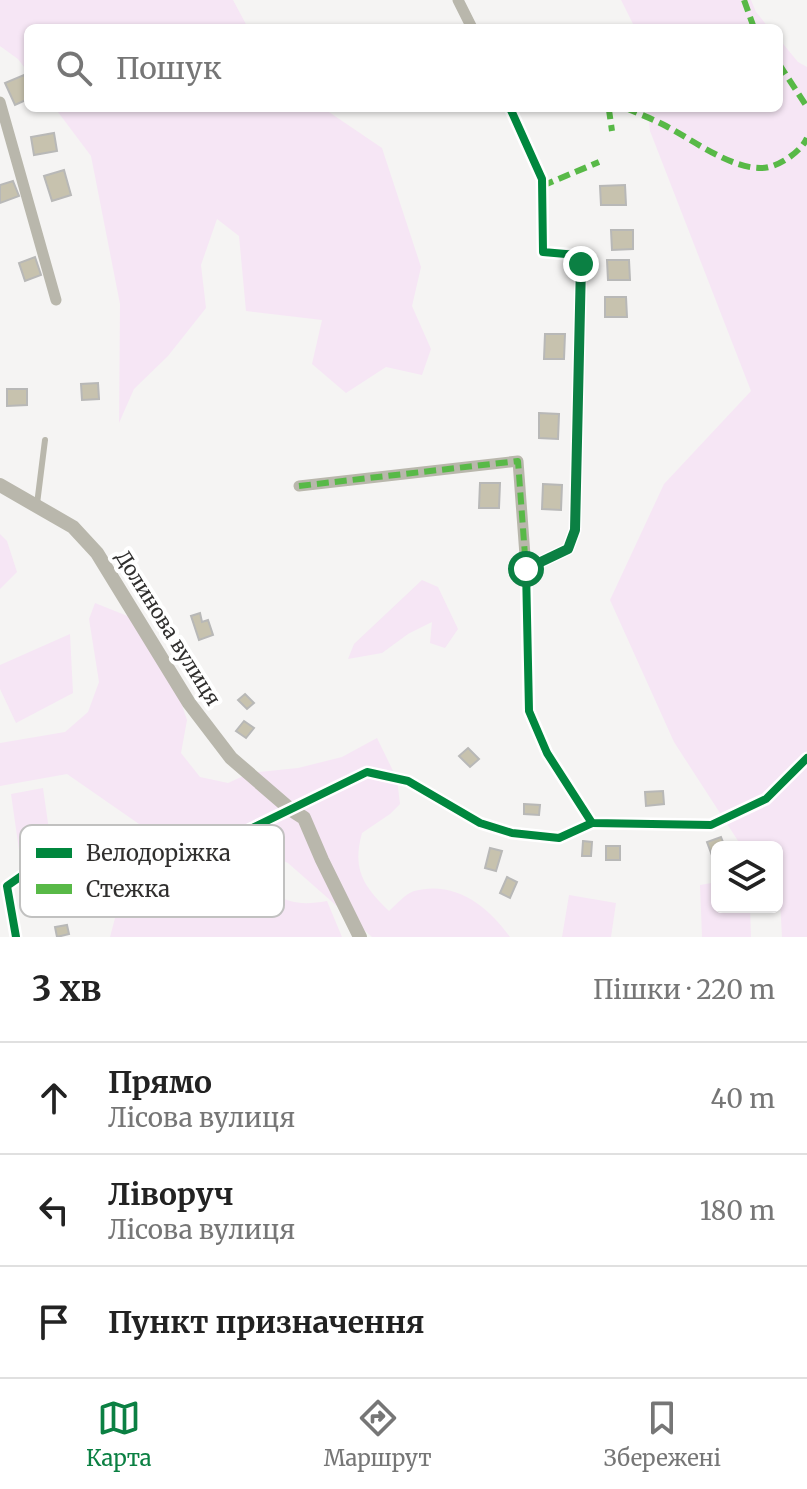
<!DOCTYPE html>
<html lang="uk">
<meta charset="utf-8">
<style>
:root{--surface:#fff;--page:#f6f6f6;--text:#222;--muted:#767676;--line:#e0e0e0;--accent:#0b8043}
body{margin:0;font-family:Merriweather,serif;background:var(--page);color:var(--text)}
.controls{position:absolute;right:24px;bottom:24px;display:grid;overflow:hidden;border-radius:12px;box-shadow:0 2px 6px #0004}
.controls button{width:72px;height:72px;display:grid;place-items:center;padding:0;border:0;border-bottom:2px solid var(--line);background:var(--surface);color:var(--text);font:40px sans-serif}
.stop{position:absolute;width:24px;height:24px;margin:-18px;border:6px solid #0b8043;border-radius:50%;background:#fff}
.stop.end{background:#0b8043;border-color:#fff;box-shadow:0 2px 8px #0008}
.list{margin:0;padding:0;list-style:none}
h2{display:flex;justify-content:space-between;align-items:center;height:104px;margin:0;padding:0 32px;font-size:34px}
h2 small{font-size:26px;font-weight:400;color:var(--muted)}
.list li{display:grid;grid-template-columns:52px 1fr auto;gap:24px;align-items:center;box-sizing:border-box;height:112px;padding:0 32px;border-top:2px solid var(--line)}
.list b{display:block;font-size:30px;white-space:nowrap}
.list p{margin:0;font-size:26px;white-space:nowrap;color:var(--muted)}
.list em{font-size:26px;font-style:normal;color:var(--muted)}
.icon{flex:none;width:44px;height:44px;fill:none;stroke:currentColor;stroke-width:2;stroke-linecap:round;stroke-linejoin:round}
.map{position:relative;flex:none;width:807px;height:937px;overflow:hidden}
.search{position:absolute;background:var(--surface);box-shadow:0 2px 6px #0004;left:24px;right:24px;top:24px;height:88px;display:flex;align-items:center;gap:20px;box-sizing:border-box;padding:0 28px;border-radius:12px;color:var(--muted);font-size:30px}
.sheet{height:440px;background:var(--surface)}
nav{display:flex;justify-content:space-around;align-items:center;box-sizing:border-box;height:112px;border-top:2px solid var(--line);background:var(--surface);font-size:22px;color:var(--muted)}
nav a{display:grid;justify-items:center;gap:4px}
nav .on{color:var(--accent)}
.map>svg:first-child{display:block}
</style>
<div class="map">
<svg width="807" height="937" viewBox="0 0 807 937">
<rect width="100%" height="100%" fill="#f5f4f3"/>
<g fill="#f6e6f5">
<polygon points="0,0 233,0 248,28 28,28 28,72 18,59 0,46"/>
<polygon points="621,0 751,0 756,12 769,28 635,28"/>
<polygon points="779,39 798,62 807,67 807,937 782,937 777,847 742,847 674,742 610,600 664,484 751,391 650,131 647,108 779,108"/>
<polygon points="55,108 323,108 382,148 421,267 412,306 431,349 422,375 386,367 346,393 312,364 322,320 246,311 239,236 217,219 201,265 206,308 168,356 134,389 119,423 120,304 91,156"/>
<polygon points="0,534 7,541 17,572 0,589"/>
<polygon points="422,580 438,587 458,629 445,648 430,643 432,622 408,634 382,653 348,659 354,644"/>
<path d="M 95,603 L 140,621 L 169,667 L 187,720 L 181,753 L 200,777 L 228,783 L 250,773 L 298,768 L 342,757 L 377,738 L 397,779 L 400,804 L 390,814 L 362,833 C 352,869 363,886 389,911 C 396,905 405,894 414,891 C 455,880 488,906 510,937 L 372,937 L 288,863 L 229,836 L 157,848 L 139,824 L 67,774 L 0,786 L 0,743 L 65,732 L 88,712 L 99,682 L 89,619 Z"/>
<polygon points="70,634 73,693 16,723 0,689 0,665"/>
<polygon points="43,788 51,844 19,850 11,794"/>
<path d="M 245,863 C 272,894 283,909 327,901 L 342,937 L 110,937 L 129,865 Z"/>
<polygon points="717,882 717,907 750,907 751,937 702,937 700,885"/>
<polygon points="569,895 616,903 611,937 562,937"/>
</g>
<g fill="#c7c2ae" stroke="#b8b8b7" stroke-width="2">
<polygon points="24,75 28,83 28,99 15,105 5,83"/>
<polygon points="54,133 57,151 34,155 31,137"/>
<polygon points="64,170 71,195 52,201 44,176"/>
<polygon points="13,181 19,196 0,203 0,185"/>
<polygon points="625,185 626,205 601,205 600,186"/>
<polygon points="611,230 633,230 633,249 612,250"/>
<polygon points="35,257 41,275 25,281 19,263"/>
<polygon points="607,260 629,260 630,280 608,280"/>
<polygon points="605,297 626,297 627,317 605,317"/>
<polygon points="545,334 565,334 564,359 544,359"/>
<polygon points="98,383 99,399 82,400 81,384"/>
<polygon points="7,389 27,389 27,405 7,406"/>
<polygon points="539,413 559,414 558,439 539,438"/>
<polygon points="480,483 500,483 499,508 479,508"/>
<polygon points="543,484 562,485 561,510 542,509"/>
<polygon points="200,613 202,622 208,620 213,635 199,640 191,616"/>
<polygon points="245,694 254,703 247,709 238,700"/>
<polygon points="244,721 254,728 246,738 236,731"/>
<polygon points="468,748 479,759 470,767 459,756"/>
<polygon points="663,791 664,804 646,806 645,792"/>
<polygon points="524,804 540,805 539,815 524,814"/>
<polygon points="721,837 725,847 717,847 717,857 713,858 707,842"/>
<polygon points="583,841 592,842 591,856 582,856"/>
<rect x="606" y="846" width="14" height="14"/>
<polygon points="490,848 502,851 496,871 485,868"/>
<polygon points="507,877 517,882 510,898 500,893"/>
<polygon points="67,925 69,934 57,937 55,927"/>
</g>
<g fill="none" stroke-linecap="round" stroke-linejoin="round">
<polyline stroke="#b9b7ac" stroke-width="6" points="37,504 45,440"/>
<g stroke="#b9b7ac" stroke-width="11">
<polyline points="458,0 472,28"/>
<polyline points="0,102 56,300"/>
<polyline points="510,108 542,179 543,252 577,255 581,264 575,530 568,549 526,569 529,711 547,753 592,823 711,825 766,799 807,758"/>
<polyline points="299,486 518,461 526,569"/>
<polyline points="16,937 7,886 37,865 67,854 92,862 116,851 200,844 246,831 367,772 408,781 480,823 512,833 559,838 592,823"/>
</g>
<polyline stroke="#b9b7ac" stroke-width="14" points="0,485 73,527 97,553 189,703 231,758 290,809 304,818 322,860 360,937"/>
<g stroke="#58b947" stroke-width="6" stroke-dasharray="12 6" stroke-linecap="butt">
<polyline points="744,0 754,28"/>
<polyline points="779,64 807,107"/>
<polyline points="611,108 609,110 612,131"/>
<path d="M 626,108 C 639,114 653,119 666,126 C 693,140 731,169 762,168 C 777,168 801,152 807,138"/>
<polyline points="542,186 599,162"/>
<polyline points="299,486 518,461 526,569"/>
</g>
<defs>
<g id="cycleway">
<polyline points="510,108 542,179 543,252 577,255 581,264 575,530 568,549 526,569 529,711 547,753 592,823 711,825 766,799 807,758"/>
<polyline points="16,937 7,886 37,865 67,854 92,862 116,851 200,844 246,831 367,772 408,781 480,823 512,833 559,838 592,823"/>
</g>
</defs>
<use href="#cycleway" stroke="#fff" stroke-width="13"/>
<use href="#cycleway" stroke="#00873e" stroke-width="8"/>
</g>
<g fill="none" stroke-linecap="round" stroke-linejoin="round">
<polyline stroke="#0b8043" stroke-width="10" points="526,569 568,549 575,530 581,264"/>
</g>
<g text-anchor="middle" stroke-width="8" stroke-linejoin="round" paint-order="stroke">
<g font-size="20" fill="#302f2e" stroke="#fff">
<text transform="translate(168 628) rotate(58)" y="7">Долинова вулиця</text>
</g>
</g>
<rect x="20" y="825" width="264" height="92" rx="12" fill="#fff" stroke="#c1c1c0" stroke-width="2"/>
<rect x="36" y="848" width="36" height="10" fill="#00873e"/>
<rect x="36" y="884" width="36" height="10" fill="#58b947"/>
<g font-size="22" fill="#302f2e">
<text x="86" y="861">Велодоріжка</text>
<text x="86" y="897">Стежка</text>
</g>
</svg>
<div class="controls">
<button><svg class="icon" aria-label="layers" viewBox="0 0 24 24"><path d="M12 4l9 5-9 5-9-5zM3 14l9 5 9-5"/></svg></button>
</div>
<div class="stop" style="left:526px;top:569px"></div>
<div class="stop end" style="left:581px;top:264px"></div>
<div class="search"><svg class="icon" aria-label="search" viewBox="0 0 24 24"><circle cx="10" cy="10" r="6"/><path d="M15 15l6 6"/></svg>Пошук</div>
</div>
<section class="sheet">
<h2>3 хв<small>Пішки · 220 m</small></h2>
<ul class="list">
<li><svg class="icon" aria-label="ahead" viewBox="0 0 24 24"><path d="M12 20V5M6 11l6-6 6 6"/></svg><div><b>Прямо</b><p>Лісова вулиця</p></div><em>40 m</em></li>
<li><svg class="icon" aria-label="left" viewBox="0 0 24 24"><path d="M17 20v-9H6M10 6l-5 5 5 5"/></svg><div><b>Ліворуч</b><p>Лісова вулиця</p></div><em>180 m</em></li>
<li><svg class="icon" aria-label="arrive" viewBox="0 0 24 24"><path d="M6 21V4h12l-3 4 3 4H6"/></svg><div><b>Пункт призначення</b></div></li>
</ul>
</section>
<nav>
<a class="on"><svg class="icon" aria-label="map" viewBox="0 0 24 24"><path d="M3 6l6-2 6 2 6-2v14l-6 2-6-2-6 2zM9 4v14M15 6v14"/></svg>Карта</a>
<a><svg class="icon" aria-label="directions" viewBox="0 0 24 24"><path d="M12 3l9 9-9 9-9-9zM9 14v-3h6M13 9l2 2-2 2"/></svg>Маршрут</a>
<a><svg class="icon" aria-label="saved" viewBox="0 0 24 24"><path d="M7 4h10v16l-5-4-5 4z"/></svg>Збережені</a>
</nav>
